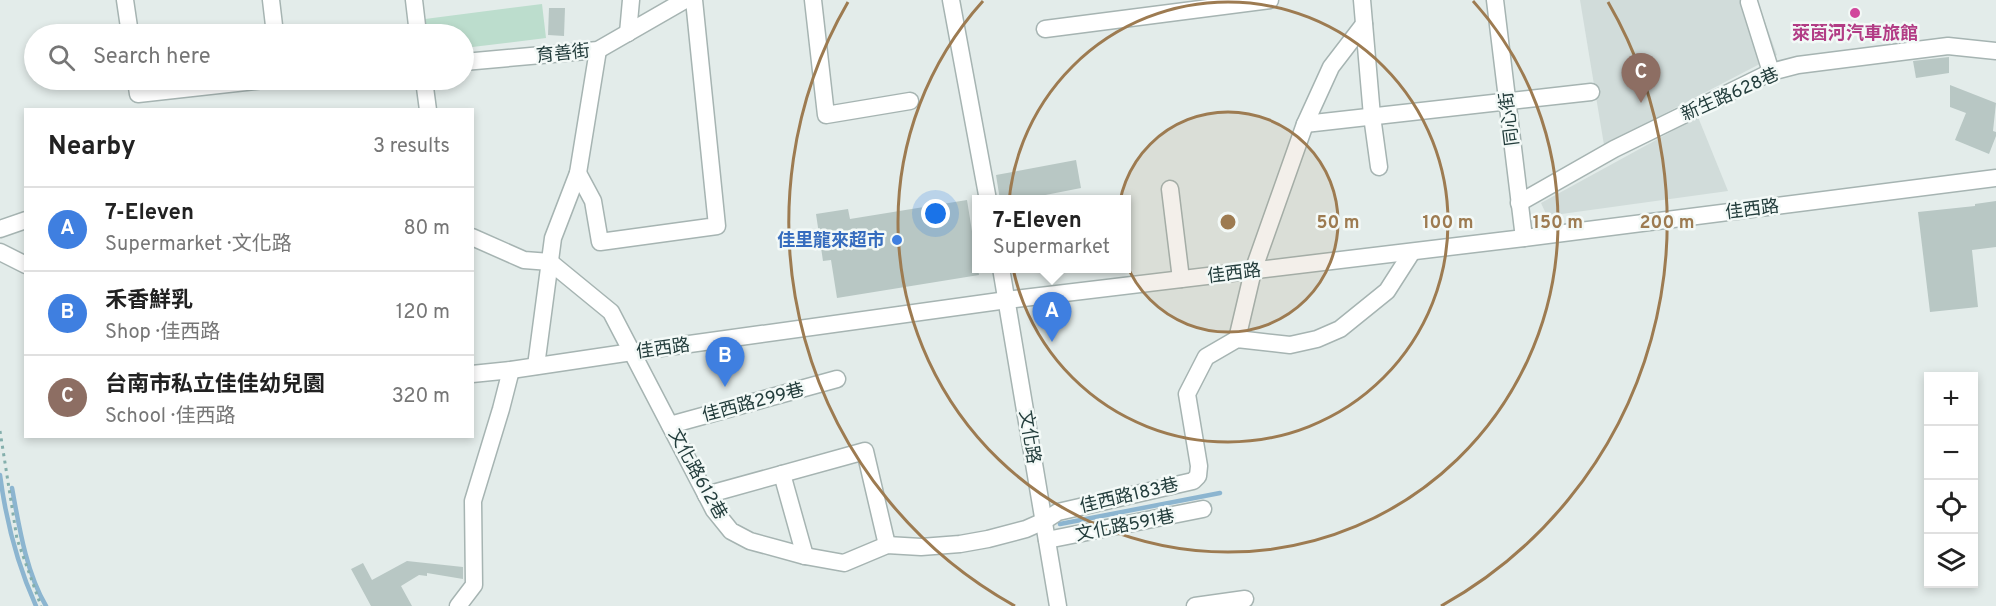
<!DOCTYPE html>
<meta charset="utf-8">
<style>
:root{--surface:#fff;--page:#f6f6f6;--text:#222;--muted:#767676;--line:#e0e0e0;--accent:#7e5c3d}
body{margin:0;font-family:Overpass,"Noto Sans TC",sans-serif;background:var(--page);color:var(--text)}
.controls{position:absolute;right:18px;bottom:18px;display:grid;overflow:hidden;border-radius:0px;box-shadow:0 3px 9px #0003}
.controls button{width:54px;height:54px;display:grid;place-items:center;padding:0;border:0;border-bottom:2px solid var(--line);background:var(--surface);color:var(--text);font:30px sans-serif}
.you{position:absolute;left:936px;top:214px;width:21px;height:21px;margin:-15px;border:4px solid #fff;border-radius:50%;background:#1a73e8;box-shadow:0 0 0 9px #1a73e833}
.badge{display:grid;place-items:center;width:39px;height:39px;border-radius:50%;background:var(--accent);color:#fff;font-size:20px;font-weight:700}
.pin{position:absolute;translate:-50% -50px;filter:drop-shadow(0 2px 3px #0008)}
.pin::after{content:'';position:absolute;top:32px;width:21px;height:18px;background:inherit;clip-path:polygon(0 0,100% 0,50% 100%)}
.popup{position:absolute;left:972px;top:195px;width:159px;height:78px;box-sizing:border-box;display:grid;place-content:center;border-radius:0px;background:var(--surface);filter:drop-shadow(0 2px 4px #0005);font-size:20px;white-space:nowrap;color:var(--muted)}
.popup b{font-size:22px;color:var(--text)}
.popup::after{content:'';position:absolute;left:50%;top:100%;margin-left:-12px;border:12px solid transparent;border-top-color:var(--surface)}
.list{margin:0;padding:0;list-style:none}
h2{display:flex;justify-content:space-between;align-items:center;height:78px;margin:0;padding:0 24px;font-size:26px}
h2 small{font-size:20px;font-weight:400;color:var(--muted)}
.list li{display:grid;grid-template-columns:39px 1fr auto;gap:18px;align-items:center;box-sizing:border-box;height:84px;padding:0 24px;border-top:2px solid var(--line)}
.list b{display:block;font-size:22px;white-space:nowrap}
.list p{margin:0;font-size:20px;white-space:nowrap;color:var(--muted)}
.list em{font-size:20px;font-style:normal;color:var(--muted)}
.icon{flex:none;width:33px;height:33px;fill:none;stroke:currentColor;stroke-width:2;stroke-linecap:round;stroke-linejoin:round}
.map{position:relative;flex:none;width:1996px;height:606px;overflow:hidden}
.search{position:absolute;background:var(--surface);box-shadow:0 3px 9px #0003;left:24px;top:24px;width:450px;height:66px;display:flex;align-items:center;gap:15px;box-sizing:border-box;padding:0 21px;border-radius:33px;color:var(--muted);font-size:22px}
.panel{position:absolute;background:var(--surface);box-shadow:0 3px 9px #0003;left:24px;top:108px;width:450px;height:330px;border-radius:0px}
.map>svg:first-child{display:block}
</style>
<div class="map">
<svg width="1996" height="606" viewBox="0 0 1996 606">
<rect width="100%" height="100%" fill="#e3ecea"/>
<g fill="#d1dcda">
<polygon points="1580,0 1757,0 1777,55 1604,145"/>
<polygon points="1698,117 1728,191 1547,216 1541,203"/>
</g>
<polygon fill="#bcddcd" points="542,4 546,38 464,48 464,34 427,34 425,19"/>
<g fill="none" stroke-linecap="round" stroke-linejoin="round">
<g stroke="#8cb5d0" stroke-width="4.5">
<path d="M 0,475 C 6,521 17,564 36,606"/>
<path d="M 12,488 C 19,526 26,572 46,606"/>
<polyline points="1060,524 1220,493"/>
</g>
</g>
<g fill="#b8c7c4">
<polygon points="549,8 565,8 564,36 548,35"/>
<polygon points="1949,57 1949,73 1916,78 1913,61"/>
<polygon points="1950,85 1996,103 1993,131 1996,132 1996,136 1989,154 1955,140 1966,113 1950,107"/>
<polygon points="1076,160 1081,188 1020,200 1000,200 996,175"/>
<polygon points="967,200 979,275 837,298 831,260 823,261 816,214 848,209 850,219"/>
<polygon points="1996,201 1996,247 1972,250 1978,307 1930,312 1918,212 1975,206 1975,204"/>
<polygon points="407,561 463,567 463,579 427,573 427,576 419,575 401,586 412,606 371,606 351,569 363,563 372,580"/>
</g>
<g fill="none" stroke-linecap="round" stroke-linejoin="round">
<defs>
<g id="minor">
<polyline points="125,0 130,34"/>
<polyline points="271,0 275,34"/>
<polyline points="414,0 418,34"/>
<polyline points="813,0 826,115 910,101"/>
<polyline points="951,0 988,200"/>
<polyline points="1362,0 1372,116 1379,167"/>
<polyline points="1495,0 1524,238"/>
<polyline points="1749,2 1771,72"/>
<polyline points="1045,29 1270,0"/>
<polyline points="628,33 631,0"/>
<polyline points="464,62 598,50 685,0"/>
<polyline points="136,80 138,94 264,80"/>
<polyline points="424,80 428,110"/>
<polyline points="1305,124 1591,92"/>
<polyline points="578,173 593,201 600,242 717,226 694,0"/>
<polyline points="1170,189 1181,279"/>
<polyline points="1519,203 1614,149 1771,72 1798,65 1948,46 1996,51"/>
<polyline points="0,229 26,220"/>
<polyline points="472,237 524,260 550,262 611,312 714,510 731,531 750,541 805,556 844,563 887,545 921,547 960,544 988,539 1026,529 1044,521 1058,512 1193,481 1198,476 1199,466 1187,394 1206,357 1237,339 1290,345 1317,339 1340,329 1387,291 1412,252"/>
<polyline points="0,252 26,265"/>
<polyline points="1001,268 1058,606"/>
<polyline points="1237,339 1253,271 1305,124 1331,67 1364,24"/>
<polyline points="536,366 553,238 578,173 598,50"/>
<polyline points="472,374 511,370 632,352 1007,300 1524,238 1996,178"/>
<polyline points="670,425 837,379"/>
<polyline points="782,474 805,556"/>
<polyline points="706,495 865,451 887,545"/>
<polyline points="1047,540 1203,509"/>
<polyline points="458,606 474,585 473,501 501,409 511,370"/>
<polyline points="1195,606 1245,599"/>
</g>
</defs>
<use href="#minor" stroke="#a6b4b2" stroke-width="19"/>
<polyline stroke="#84afac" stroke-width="3" stroke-dasharray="3 4.5" stroke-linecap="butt" points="0,431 17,539 41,606"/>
<use href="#minor" stroke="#fff" stroke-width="16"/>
</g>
<circle cx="1228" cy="222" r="110" fill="#9d7b51" fill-opacity=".12"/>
<g fill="none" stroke="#9d7b51" stroke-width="3">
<circle cx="1228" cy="222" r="110"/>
<circle cx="1228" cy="222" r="220"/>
<path d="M1473 1A330 330 0 1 1 983 1"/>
<path d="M1015 606A439 439 0 0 1 848 2M1608 2A439 439 0 0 1 1441 606"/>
</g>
<circle fill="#d1479c" stroke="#f3f9f7" stroke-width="2" cx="1855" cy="13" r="6"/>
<circle fill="#3f7fe0" stroke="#f3f9f7" stroke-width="2" cx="897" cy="240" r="6"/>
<g text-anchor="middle" stroke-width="5" stroke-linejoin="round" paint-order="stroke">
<g font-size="18" font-weight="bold" fill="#b23c85" stroke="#f3f9f7">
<text x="1855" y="39">萊茵河汽車旅館</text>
</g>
<g font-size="18" fill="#233d3c" stroke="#f3f9f7">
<text transform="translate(563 53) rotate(-6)" y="6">育善街</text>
<text transform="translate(1730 94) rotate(-24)" y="6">新生路628巷</text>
<text transform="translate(1509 119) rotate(-97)" y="6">同心街</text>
<text transform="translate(1752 209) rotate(-7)" y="6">佳西路</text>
<text transform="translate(1234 273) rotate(-7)" y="6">佳西路</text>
<text transform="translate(663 348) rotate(-8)" y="6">佳西路</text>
<text transform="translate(753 402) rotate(-15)" y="6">佳西路299巷</text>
<text transform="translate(1030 437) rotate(81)" y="6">文化路</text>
<text transform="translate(698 474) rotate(61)" y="6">文化路612巷</text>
<text transform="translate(1129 495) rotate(-13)" y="6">佳西路183巷</text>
<text transform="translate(1125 525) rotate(-11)" y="6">文化路591巷</text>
</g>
<g font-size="18" font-weight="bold" fill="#366cbe" stroke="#f3f9f7" text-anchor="end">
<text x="885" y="246">佳里龍來超市</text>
</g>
</g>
<circle cx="1228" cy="222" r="9" fill="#9d7b51" stroke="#f3f9f7" stroke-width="3"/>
<g font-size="18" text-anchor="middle" font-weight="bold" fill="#9d7b51" stroke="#f3f9f7" stroke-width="5" stroke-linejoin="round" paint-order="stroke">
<text x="1338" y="228">50 m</text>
<text x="1448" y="228">100 m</text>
<text x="1558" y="228">150 m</text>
<text x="1667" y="228">200 m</text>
</g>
</svg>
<div class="controls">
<button>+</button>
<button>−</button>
<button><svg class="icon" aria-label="locate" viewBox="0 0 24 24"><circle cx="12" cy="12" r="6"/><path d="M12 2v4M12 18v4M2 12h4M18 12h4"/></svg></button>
<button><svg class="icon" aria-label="layers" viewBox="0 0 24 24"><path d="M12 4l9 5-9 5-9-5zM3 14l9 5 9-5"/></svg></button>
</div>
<div class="you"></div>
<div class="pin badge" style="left:1052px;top:342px;background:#3f7fe0">A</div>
<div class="popup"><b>7-Eleven</b>Supermarket</div>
<div class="pin badge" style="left:725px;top:387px;background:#3f7fe0">B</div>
<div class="pin badge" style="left:1641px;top:103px;background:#8d6e63">C</div>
<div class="search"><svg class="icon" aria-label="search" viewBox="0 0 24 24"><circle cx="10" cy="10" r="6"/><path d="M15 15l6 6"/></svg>Search here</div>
<section class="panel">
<h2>Nearby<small>3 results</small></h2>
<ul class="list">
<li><span class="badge" style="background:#3f7fe0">A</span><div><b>7-Eleven</b><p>Supermarket · 文化路</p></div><em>80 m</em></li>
<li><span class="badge" style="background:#3f7fe0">B</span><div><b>禾香鮮乳</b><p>Shop · 佳西路</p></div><em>120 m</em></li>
<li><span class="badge" style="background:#8d6e63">C</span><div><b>台南市私立佳佳幼兒園</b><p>School · 佳西路</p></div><em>320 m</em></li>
</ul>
</section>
</div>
